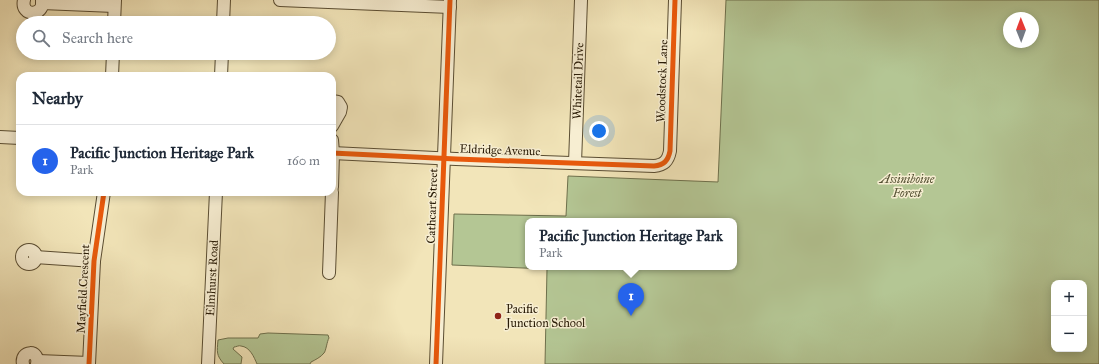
<!DOCTYPE html>
<meta charset="utf-8">
<style>
:root{--surface:#fff;--page:#f2f2f3;--text:#1f2937;--muted:#747a83;--line:#e0e1e3;--accent:#2563eb}
body{margin:0;font-family:"IM FELL Great Primer",serif;background:var(--page);color:var(--text)}
.controls{position:absolute;right:12px;bottom:12px;display:grid;overflow:hidden;border-radius:8px;box-shadow:0 2px 10px #0003}
.controls button{width:36px;height:36px;display:grid;place-items:center;padding:0;border:0;border-bottom:1px solid var(--line);background:var(--surface);color:var(--text);font:20px sans-serif}
.compass{position:absolute;left:1003px;top:12px;width:36px;height:36px;border-radius:50%;background:var(--surface);box-shadow:0 2px 10px #0003;rotate:359deg}
.you{position:absolute;left:599px;top:131px;width:14px;height:14px;margin:-10px;border:3px solid #fff;border-radius:50%;background:#1a73e8;box-shadow:0 0 0 6px #1a73e833}
.badge{display:grid;place-items:center;width:26px;height:26px;border-radius:50%;background:var(--accent);color:#fff;font-size:13px;font-weight:700}
.pin{position:absolute;translate:-50% -33px;filter:drop-shadow(0 1px 2px #0008)}
.pin::after{content:'';position:absolute;top:21px;width:14px;height:12px;background:inherit;clip-path:polygon(0 0,100% 0,50% 100%)}
.popup{position:absolute;left:525px;top:218px;width:212px;height:52px;box-sizing:border-box;display:grid;place-content:center;border-radius:8px;background:var(--surface);filter:drop-shadow(0 1px 3px #0005);font-size:13px;white-space:nowrap;color:var(--muted)}
.popup b{font-size:15px;color:var(--text)}
.popup::after{content:'';position:absolute;left:50%;top:100%;margin-left:-8px;border:8px solid transparent;border-top-color:var(--surface)}
.list{margin:0;padding:0;list-style:none}
h2{display:flex;justify-content:space-between;align-items:center;height:52px;margin:0;padding:0 16px;font-size:17px}
h2 small{font-size:13px;font-weight:400;color:var(--muted)}
.list li{display:grid;grid-template-columns:26px 1fr auto;gap:12px;align-items:center;box-sizing:border-box;height:72px;padding:0 16px;border-top:1px solid var(--line)}
.list b{display:block;font-size:15px;white-space:nowrap}
.list p{margin:0;font-size:13px;white-space:nowrap;color:var(--muted)}
.list em{font-size:13px;font-style:normal;color:var(--muted)}
.icon{flex:none;width:22px;height:22px;fill:none;stroke:currentColor;stroke-width:2;stroke-linecap:round;stroke-linejoin:round}
.map{position:relative;flex:none;width:1099px;height:364px;overflow:hidden}
.search{position:absolute;background:var(--surface);box-shadow:0 2px 10px #0003;left:16px;top:16px;width:320px;height:44px;display:flex;align-items:center;gap:10px;box-sizing:border-box;padding:0 14px;border-radius:22px;color:var(--muted);font-size:15px}
.panel{position:absolute;background:var(--surface);box-shadow:0 2px 10px #0003;left:16px;top:72px;width:320px;height:124px;border-radius:12px}
.map>svg:first-child{display:block}
</style>
<div class="map">
<svg width="1099" height="364" viewBox="0 0 1099 364">
<rect width="100%" height="100%" fill="#f2e5b9"/>
<filter id="stains"><feTurbulence type="fractalNoise" baseFrequency=".005" numOctaves="4"/><feColorMatrix values="0 0 0 0 .2 0 0 0 0 .09 0 0 0 0 .02 0 0 0 .5 -.17"/></filter>
<radialGradient id="worn" r=".72"><stop offset=".6" stop-color="#630" stop-opacity="0"/><stop offset="1" stop-color="#630" stop-opacity=".3"/></radialGradient>
<g fill="#b4c694" stroke="#6e704c" fill-rule="evenodd">
<path d="M 726,0 L 1099,0 L 1099,364 L 545,364 L 547,269 L 452,265 L 454,214 L 566,216 L 568,176 L 718,182 ZM 1009,18 L 1033,18 L 1033,42 L 1009,42 ZM 528,221 L 734,221 L 734,267 L 528,267 ZM 1054,283 L 1084,283 L 1084,349 L 1054,349 Z"/>
<path d="M 268,333 L 328,335 L 329,338 C 327,341 326,351 324,353 C 321,357 315,360 311,362 L 310,364 L 257,364 C 254,357 250,347 241,346 C 239,345 236,347 234,347 L 233,349 L 242,357 L 241,364 L 224,364 C 216,355 217,352 218,340 L 228,338 L 258,338 L 260,334 Z"/>
</g>
<g fill="none" stroke-linecap="round" stroke-linejoin="round">
<defs>
<g id="minor">
<path d="M 24,0 C 20,17 45,17 42,0"/>
<polyline points="280,0 450,7"/>
<polyline points="42,3 114,6"/>
<polyline points="114,23 115,0"/>
<polyline points="223,23 224,0"/>
<polyline points="112,76 113,53"/>
<polyline points="221,76 222,53"/>
<polyline points="332,101 338,102 341,107 340,112 332,126 332,124"/>
<polyline points="0,137 20,138"/>
<polyline points="332,140 333,153 332,187"/>
<path d="M 332,153 L 456,159 L 654,166 C 664,165 668,161 670,151 L 675,0"/>
<polyline points="575,163 581,0"/>
<circle cx="29" cy="257" r="7"/>
<polyline points="35,257 94,261"/>
<polyline points="329,273 332,192"/>
<polyline points="38,361 89,363"/>
<path d="M 23,364 C 20,350 40,349 37,364"/>
<polyline points="89,364 94,261 104,192"/>
<polyline points="208,364 216,192"/>
<polyline points="436,364 450,0"/>
</g>
</defs>
<use href="#minor" stroke="#5a4d32" stroke-width="14"/>
<use href="#minor" stroke="#f7eed2" stroke-width="12"/>
<defs>
<g id="cycleway">
<path d="M 332,153 L 456,159 L 654,166 C 664,165 668,161 670,151 L 675,0"/>
<polyline points="89,364 94,261 104,192"/>
<polyline points="436,364 450,0"/>
</g>
</defs>
<use href="#cycleway" stroke="#f7eed2" stroke-width="8"/>
<use href="#cycleway" stroke="#e8590c" stroke-width="5"/>
</g>
<circle fill="#8f2418" stroke="#f7eed2" stroke-width="1.5" cx="498" cy="316" r="4"/>
<g text-anchor="middle" stroke-width="3" stroke-linejoin="round" paint-order="stroke">
<g font-size="12" fill="#281a05" stroke="#f7eed2">
<text transform="translate(578 81) rotate(-88)" y="4">Whitetail Drive</text>
<text transform="translate(662 81) rotate(-88)" y="4">Woodstock Lane</text>
<text transform="translate(500 150) rotate(2)" y="4">Eldridge Avenue</text>
<text transform="translate(432 206) rotate(-88)" y="4">Cathcart Street</text>
<text transform="translate(212 278) rotate(-87)" y="4">Elmhurst Road</text>
<text transform="translate(83 289) rotate(-87)" y="4">Mayfield Crescent</text>
</g>
<g font-size="12" font-style="italic" fill="#524e30" stroke="#f7eed2">
<text x="907" y="183">Assiniboine<tspan x="907" dy="14">Forest</tspan></text>
</g>
<g font-size="12" fill="#281a05" stroke="#f7eed2" text-anchor="start">
<text x="506" y="313">Pacific<tspan x="506" dy="14">Junction School</tspan></text>
</g>
</g>
<rect width="100%" height="100%" filter="url(#stains)"/>
<rect width="100%" height="100%" fill="url(#worn)"/>
</svg>
<div class="controls">
<button>+</button>
<button>−</button>
</div>
<svg class="compass" viewBox="-18 -18 36 36"><path d="M0-13l5 13h-10z" fill="#e53935"/><path d="M0 13l5-13h-10z" fill="#747a83"/></svg>
<div class="you"></div>
<div class="pin badge" style="left:631px;top:316px">1</div>
<div class="popup"><b>Pacific Junction Heritage Park</b>Park</div>
<div class="search"><svg class="icon" aria-label="search" viewBox="0 0 24 24"><circle cx="10" cy="10" r="6"/><path d="M15 15l6 6"/></svg>Search here</div>
<section class="panel">
<h2>Nearby<small></small></h2>
<ul class="list">
<li><span class="badge">1</span><div><b>Pacific Junction Heritage Park</b><p>Park</p></div><em>160 m</em></li>
</ul>
</section>
</div>
